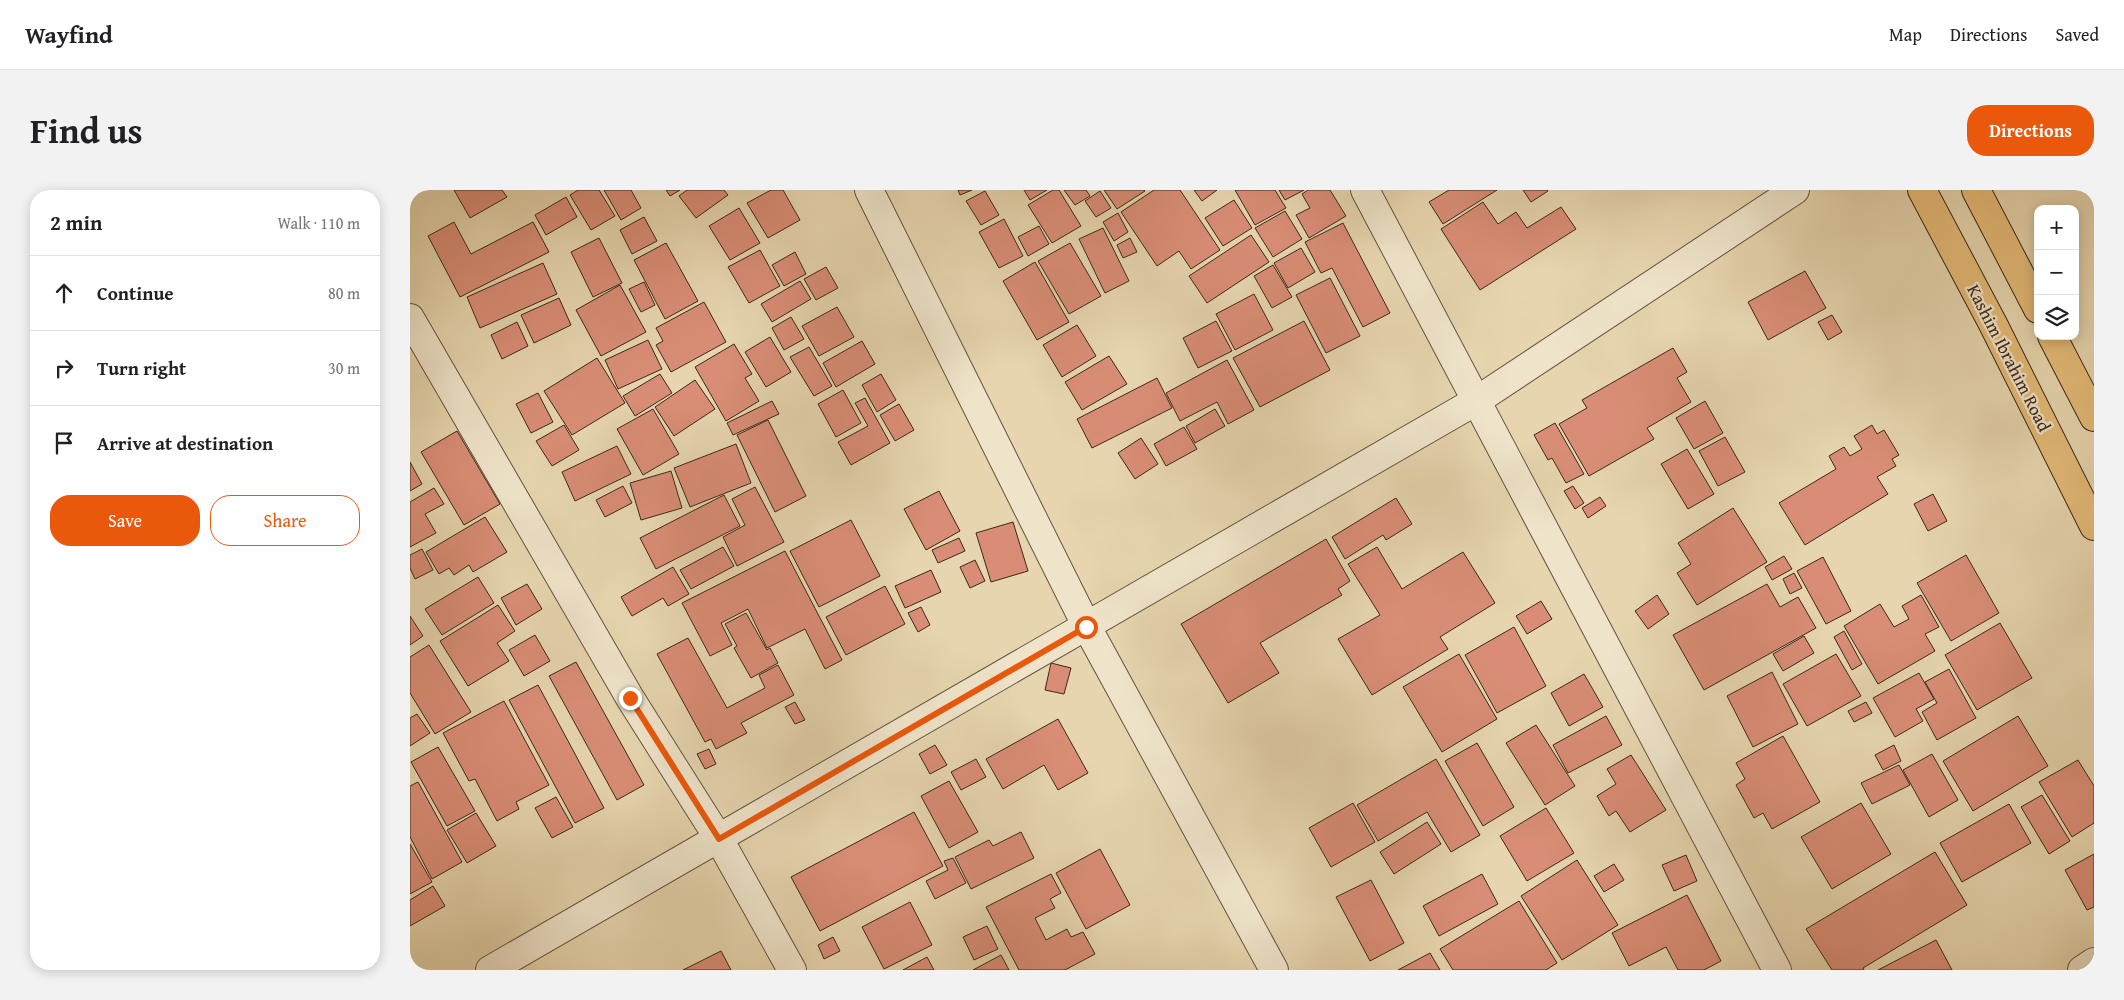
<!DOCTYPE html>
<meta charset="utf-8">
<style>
:root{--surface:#fff;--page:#f2f2f2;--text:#202124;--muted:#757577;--line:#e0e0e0;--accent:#ea580c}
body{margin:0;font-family:"Gentium Book Plus",serif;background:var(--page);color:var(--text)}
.controls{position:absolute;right:15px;top:15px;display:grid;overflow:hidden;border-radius:10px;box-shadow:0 2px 12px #0003}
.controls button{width:45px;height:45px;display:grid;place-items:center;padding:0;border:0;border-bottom:1px solid var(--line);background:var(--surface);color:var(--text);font:25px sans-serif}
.stop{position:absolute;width:15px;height:15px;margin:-11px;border:4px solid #ea580c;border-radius:50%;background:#fff}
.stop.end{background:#ea580c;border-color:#fff;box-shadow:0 1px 5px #0008}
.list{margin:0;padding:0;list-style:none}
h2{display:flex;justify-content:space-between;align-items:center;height:65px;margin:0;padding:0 20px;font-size:21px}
h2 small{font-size:16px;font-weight:400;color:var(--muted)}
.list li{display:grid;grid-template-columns:32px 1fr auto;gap:15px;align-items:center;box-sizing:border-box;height:75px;padding:0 20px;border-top:1px solid var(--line)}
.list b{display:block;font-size:19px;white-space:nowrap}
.list em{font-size:16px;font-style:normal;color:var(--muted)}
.actions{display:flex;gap:10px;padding:15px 20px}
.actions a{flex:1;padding:11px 0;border:1px solid var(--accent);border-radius:20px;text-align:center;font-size:18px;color:var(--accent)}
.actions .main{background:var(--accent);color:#fff}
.icon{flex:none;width:28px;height:28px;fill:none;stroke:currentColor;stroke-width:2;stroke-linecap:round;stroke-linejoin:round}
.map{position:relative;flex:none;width:1684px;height:780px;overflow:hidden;border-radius:20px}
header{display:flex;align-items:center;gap:30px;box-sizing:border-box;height:70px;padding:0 25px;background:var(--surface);border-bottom:1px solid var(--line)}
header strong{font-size:24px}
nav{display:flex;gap:28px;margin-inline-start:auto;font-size:18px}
.intro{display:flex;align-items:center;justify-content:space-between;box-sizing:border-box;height:120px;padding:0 30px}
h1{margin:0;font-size:35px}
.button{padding:12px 22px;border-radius:20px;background:var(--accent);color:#fff;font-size:18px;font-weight:700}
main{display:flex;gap:30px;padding:0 30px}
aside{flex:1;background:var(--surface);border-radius:20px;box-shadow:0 2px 12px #0003}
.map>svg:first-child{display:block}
</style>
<header>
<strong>Wayfind</strong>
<nav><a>Map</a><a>Directions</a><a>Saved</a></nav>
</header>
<div class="intro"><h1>Find us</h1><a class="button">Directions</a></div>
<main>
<aside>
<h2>2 min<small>Walk · 110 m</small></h2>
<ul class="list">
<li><svg class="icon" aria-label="ahead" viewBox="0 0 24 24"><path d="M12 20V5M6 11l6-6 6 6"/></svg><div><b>Continue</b></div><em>80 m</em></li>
<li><svg class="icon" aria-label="right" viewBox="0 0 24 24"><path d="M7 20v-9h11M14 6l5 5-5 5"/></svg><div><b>Turn right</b></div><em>30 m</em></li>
<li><svg class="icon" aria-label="arrive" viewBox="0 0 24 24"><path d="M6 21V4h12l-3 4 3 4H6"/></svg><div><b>Arrive at destination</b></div></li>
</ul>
<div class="actions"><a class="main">Save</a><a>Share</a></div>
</aside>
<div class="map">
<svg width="1684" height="780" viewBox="0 0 1684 780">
<rect width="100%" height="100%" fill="#e6d5ae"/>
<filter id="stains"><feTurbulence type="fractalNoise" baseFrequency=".004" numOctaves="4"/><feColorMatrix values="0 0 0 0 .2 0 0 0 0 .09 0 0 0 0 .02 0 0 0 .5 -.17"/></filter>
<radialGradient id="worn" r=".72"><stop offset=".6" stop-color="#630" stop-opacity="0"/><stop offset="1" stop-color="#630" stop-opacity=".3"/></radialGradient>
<g fill="#d98d76" stroke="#3c281a">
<polygon points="44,0 92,0 97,7 60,28"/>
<polygon points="168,0 189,0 205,26 181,40 160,5"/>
<polygon points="194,0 221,0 231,18 211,30"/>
<polygon points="256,0 270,0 260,6"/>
<polygon points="277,0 314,0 318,5 286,28 269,6"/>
<polygon points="361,0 373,0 390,30 358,48 337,13"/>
<polygon points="548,0 562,0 550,5"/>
<polygon points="614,0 637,0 620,10"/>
<polygon points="643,0 649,0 671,36 642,53 618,15"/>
<polygon points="654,0 676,0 680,6 665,15"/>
<polygon points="694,0 734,0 735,1 707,19"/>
<polygon points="744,0 770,0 810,60 781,79 769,61 747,76 711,22"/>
<polygon points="784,0 807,0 792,11"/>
<polygon points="825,0 865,0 876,18 845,35"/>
<polygon points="869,0 894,0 875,10"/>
<polygon points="898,0 920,0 936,26 899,48 886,25 900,18 892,4"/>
<polygon points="1039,0 1087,0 1033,34 1019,12"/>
<polygon points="1113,0 1137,0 1138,1 1121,12"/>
<polygon points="575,1 589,25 571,35 556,11"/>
<polygon points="690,1 701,18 686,27 675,11"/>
<polygon points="156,7 167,27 136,45 125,25"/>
<polygon points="824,10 842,38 813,56 795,28"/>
<polygon points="1073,12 1088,34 1106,22 1117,38 1151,17 1166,39 1070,100 1031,39"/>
<polygon points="329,18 350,53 320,70 299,36"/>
<polygon points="875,21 892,49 863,67 845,38"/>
<polygon points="708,23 718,42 704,51 693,32"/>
<polygon points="234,27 247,51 222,64 210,40"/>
<polygon points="594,29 613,66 589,78 569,42"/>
<polygon points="44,32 61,64 123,32 139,62 50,107 18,46"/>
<polygon points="933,33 980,123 953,137 922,78 911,83 895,52"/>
<polygon points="629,36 639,54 618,66 608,47"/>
<polygon points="693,38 719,91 695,103 669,49"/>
<polygon points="841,45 859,72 797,113 779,86"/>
<polygon points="189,48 212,93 183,107 161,62"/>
<polygon points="720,48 727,62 713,68 707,55"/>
<polygon points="256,53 288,111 255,129 224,70"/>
<polygon points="660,53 691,106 659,124 628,71"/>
<polygon points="891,58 905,82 878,98 864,73"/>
<polygon points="350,60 370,96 339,113 318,77"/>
<polygon points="385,62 396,84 374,96 362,75"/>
<polygon points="625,72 659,132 627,150 593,91"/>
<polygon points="133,73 147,104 70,138 57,107"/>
<polygon points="863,75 882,107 862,118 844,86"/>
<polygon points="416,77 428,98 406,110 394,89"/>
<polygon points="1395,81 1416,118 1358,150 1338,112"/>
<polygon points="920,88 950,146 916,163 886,105"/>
<polygon points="390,91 401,109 362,132 351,114"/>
<polygon points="234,92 245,115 231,122 219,99"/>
<polygon points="210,95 236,142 191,166 166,120"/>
<polygon points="844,104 863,140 825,160 806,124"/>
<polygon points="149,108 161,135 124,153 111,125"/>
<polygon points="294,112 316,152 261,182 246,155 253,151 246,138"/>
<polygon points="427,117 444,147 409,166 392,136"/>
<polygon points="1422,125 1432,142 1418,150 1408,132"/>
<polygon points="381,127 394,149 374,160 362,138"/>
<polygon points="806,131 822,161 788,178 773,148"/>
<polygon points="894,131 920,180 850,217 823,168"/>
<polygon points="107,132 118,156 92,169 81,145"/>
<polygon points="667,135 686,166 652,187 633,155"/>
<polygon points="360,147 381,182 356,197 335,162"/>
<polygon points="238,150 252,179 208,199 195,170"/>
<polygon points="452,151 465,174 426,197 413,173"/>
<polygon points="324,154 342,184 335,188 349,211 316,231 285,177"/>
<polygon points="399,157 422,196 404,206 380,167"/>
<polygon points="1263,158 1277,182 1267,188 1281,212 1237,238 1244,249 1179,286 1149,234 1177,218 1172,210"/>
<polygon points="699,166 717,194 672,220 655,192"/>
<polygon points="187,168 215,213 162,245 134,201"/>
<polygon points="817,170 844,220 818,234 807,212 770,231 756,203"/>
<polygon points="250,184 262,203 225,226 213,206"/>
<polygon points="471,184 486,210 467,222 452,195"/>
<polygon points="747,188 762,218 682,258 667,229"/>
<polygon points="285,190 305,219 264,246 245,217"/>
<polygon points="433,200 451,233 426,247 408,214"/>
<polygon points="128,203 143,232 121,243 106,214"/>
<polygon points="455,208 480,253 441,275 428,252 458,236 445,213"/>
<polygon points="362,211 369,224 323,245 317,233"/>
<polygon points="1295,211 1313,243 1284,259 1266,228"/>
<polygon points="489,214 504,240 485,251 470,225"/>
<polygon points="243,219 269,264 233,285 207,239"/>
<polygon points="805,219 815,236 785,253 776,236"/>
<polygon points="358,230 396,306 365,322 327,245"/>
<polygon points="1145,233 1174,284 1156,293 1142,268 1138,270 1124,245"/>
<polygon points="154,235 169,260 142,276 126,251"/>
<polygon points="1462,235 1467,244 1474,240 1489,265 1482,269 1486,276 1467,287 1478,304 1395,355 1369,313 1426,279 1419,266 1434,257 1440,266 1452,259 1444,246"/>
<polygon points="774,237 787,259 756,276 744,254"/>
<polygon points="47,241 90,314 54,335 11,262"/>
<polygon points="1315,247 1335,282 1308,296 1289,261"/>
<polygon points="731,248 748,274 725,289 708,263"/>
<polygon points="326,254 341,293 280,317 264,278"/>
<polygon points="207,256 221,284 165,311 152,282"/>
<polygon points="1277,259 1304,304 1278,319 1251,274"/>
<polygon points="0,272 12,294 0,301"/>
<polygon points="261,281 272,318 231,330 220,293"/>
<polygon points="213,296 222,313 195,327 186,310"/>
<polygon points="1163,296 1174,313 1165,319 1154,301"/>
<polygon points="345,297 374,352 327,376 313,347 335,335 322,309"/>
<polygon points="24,298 34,314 15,324 26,343 0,357 0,312"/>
<polygon points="529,301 550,341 516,360 494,319"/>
<polygon points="1523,304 1537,331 1518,341 1504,314"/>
<polygon points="314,305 330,336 246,379 230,348"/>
<polygon points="1190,307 1196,316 1178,328 1172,318"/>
<polygon points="986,308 1002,334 976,350 973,345 935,369 922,347"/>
<polygon points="1323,318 1357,372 1287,415 1267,383 1281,374 1268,353"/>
<polygon points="75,327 97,362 63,382 59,375 44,385 39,378 29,384 16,362"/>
<polygon points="441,330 470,386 409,417 380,361"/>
<polygon points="603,332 618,381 581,392 566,343"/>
<polygon points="549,348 555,361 528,373 522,360"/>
<polygon points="916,349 940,391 928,399 932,405 850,453 869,483 818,513 771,434"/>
<polygon points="313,357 324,376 281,399 270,380"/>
<polygon points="967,357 992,399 1053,362 1085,413 1030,447 1038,459 962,505 928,449 970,425 938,374"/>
<polygon points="12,359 23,380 5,389 0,378 0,365"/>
<polygon points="375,361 432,470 415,479 395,439 357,458 338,419 311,433 322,455 300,466 272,413"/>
<polygon points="1556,365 1589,423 1541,451 1507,393"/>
<polygon points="1374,366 1382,379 1362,390 1355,377"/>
<polygon points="1413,367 1441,421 1416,434 1387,381"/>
<polygon points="565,370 575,391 560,398 550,377"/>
<polygon points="263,377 279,404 258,416 253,408 222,426 211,407"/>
<polygon points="521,380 531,402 495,418 485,396"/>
<polygon points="1384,383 1392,398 1380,404 1373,389"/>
<polygon points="68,387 84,413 32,445 15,419"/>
<polygon points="117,394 132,419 106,435 91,408"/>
<polygon points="1357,394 1370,417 1388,407 1406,438 1294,500 1263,445"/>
<polygon points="475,396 495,434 436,465 416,427"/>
<polygon points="1247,405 1259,424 1238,439 1225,421"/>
<polygon points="1511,405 1529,437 1515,444 1525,461 1468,494 1434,436 1470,414 1484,437 1499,429 1492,416"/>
<polygon points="1131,411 1142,429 1117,444 1106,426"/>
<polygon points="88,415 105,441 87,453 99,471 58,496 30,451"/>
<polygon points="511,417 520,435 508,442 498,423"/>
<polygon points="336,423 357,460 360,458 368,473 341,488 324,458 327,456 315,434"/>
<polygon points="0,426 13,446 0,455"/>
<polygon points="1590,433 1622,488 1567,520 1535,465"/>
<polygon points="1104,437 1136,496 1087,523 1055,465"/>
<polygon points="1434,441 1452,474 1442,480 1424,447"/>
<polygon points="125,445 140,471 114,486 99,460"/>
<polygon points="1394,446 1404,463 1373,481 1363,464"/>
<polygon points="278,448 317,518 355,498 349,485 368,475 384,505 331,533 337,543 306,559 301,549 295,552 247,464"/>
<polygon points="19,455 61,522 25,544 0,503 0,467"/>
<polygon points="1049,464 1087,529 1032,562 993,497"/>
<polygon points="1426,464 1451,506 1397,536 1373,494"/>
<polygon points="166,472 234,595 207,610 139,486"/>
<polygon points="641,473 661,478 654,504 635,500"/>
<polygon points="1539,479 1566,528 1527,550 1512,522 1527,513 1515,492"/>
<polygon points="1362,482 1388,534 1343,557 1317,506"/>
<polygon points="1509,483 1524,509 1506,519 1513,531 1485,547 1463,508"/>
<polygon points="1174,484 1193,517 1159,536 1141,503"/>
<polygon points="128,495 194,618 165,633 99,510"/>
<polygon points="94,511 139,595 106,612 109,619 87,631 65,589 59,591 33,543"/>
<polygon points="385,512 395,530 385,534 375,517"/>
<polygon points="1456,512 1462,523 1444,532 1438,521"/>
<polygon points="7,524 20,543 0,556 0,528"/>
<polygon points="1196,526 1212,555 1158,583 1143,555"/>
<polygon points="1608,526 1638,576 1563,621 1533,571"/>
<polygon points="648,529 678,583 648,600 634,575 593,599 576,569"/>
<polygon points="1126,535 1165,596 1135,615 1096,553"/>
<polygon points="1373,546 1410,612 1362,639 1353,623 1344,628 1326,595 1335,589 1326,573"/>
<polygon points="1067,553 1104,617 1073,636 1035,571"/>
<polygon points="525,555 537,575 520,584 509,564"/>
<polygon points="1484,555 1491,571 1473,580 1465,565"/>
<polygon points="28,557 65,621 37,636 1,572"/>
<polygon points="299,559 306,574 295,579 287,564"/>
<polygon points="1522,564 1548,610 1519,627 1493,580"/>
<polygon points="1221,565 1256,620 1220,642 1206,621 1199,626 1187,606 1206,594 1197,579"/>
<polygon points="566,569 576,587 551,600 541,582"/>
<polygon points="1026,569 1070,645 1041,662 1017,622 968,651 947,615"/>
<polygon points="1668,570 1684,596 1684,633 1662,647 1629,592"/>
<polygon points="1489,575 1500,595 1462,614 1451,593"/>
<polygon points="539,591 568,642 539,658 511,606"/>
<polygon points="8,592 52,672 22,689 0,647 0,596"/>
<polygon points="1632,605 1660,651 1639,664 1611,617"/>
<polygon points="146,607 163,637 142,648 125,618"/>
<polygon points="943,613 965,652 921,677 899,638"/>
<polygon points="1451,613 1481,664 1422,699 1391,647"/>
<polygon points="1599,614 1621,653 1552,692 1530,653"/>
<polygon points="1136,618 1164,663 1117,691 1090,646"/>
<polygon points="504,622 533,676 410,741 381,687"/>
<polygon points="66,623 86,656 57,673 37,640"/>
<polygon points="1017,632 1031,654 984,684 970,662"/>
<polygon points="611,642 624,668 561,699 545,667 579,650 583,656"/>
<polygon points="0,654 22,692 0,704"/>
<polygon points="690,659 720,715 676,739 646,683"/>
<polygon points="1525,662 1557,715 1453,778 1454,780 1422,780 1396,739"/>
<polygon points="1684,664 1684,717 1677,720 1655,680"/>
<polygon points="1276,665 1287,691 1264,701 1252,675"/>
<polygon points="543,668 556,693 525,709 516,691 538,680 534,671"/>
<polygon points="1167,670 1208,735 1152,770 1111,706"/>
<polygon points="1204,674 1214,690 1194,702 1184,686"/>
<polygon points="641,684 651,703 640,709 645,718 625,728 636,750 657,739 661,747 673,742 685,764 655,780 609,780 576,717"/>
<polygon points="1072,684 1088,714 1029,746 1013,716"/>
<polygon points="961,690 994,753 960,771 926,707"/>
<polygon points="23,696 35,716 0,736 0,710"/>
<polygon points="1277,705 1311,771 1294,780 1268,780 1256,757 1219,776 1202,743"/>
<polygon points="1109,711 1147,773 1136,780 1043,780 1030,759"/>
<polygon points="500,712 522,755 474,779 452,737"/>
<polygon points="577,736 588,759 564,770 553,747"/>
<polygon points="423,747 430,761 414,769 408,755"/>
<polygon points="1526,750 1542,780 1468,780"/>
<polygon points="311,761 321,780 273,780"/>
<polygon points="1020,763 1030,780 988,780"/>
<polygon points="591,765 599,780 563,780"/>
<polygon points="517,767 524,780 493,780"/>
</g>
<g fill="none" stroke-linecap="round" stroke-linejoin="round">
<defs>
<g id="minor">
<polyline points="459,0 677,437 864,780"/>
<polyline points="955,0 1367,780"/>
<polyline points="0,128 220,508 309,649 382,780"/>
<polyline points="80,780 1066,211 1385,0"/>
<polyline points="1672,780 1684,772"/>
</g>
<g id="highway">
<polyline points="1512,0 1583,134 1684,336"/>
<polyline points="1566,0 1628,119"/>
<polyline points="1642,146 1684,227"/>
</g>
</defs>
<use href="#minor" stroke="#66533f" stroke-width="30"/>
<use href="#highway" stroke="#3c281a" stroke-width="30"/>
<use href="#minor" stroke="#efe4ca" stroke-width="28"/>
<use href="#highway" stroke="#e3ba77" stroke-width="28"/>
</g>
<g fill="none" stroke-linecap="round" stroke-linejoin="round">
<polyline stroke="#ea580c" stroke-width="6" points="220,508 309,649 676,437"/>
</g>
<g text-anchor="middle" stroke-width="4.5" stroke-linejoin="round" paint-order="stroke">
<g font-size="18" fill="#3c281a" stroke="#efe4ca">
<text transform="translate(1599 168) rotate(63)" y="6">Kashim Ibrahim Road</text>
</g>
</g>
<rect width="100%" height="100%" filter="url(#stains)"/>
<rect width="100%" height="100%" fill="url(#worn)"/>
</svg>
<div class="controls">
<button>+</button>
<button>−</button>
<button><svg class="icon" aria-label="layers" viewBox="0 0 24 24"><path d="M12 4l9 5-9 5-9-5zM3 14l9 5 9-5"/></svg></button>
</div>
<div class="stop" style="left:676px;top:437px"></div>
<div class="stop end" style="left:220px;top:508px"></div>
</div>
</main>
